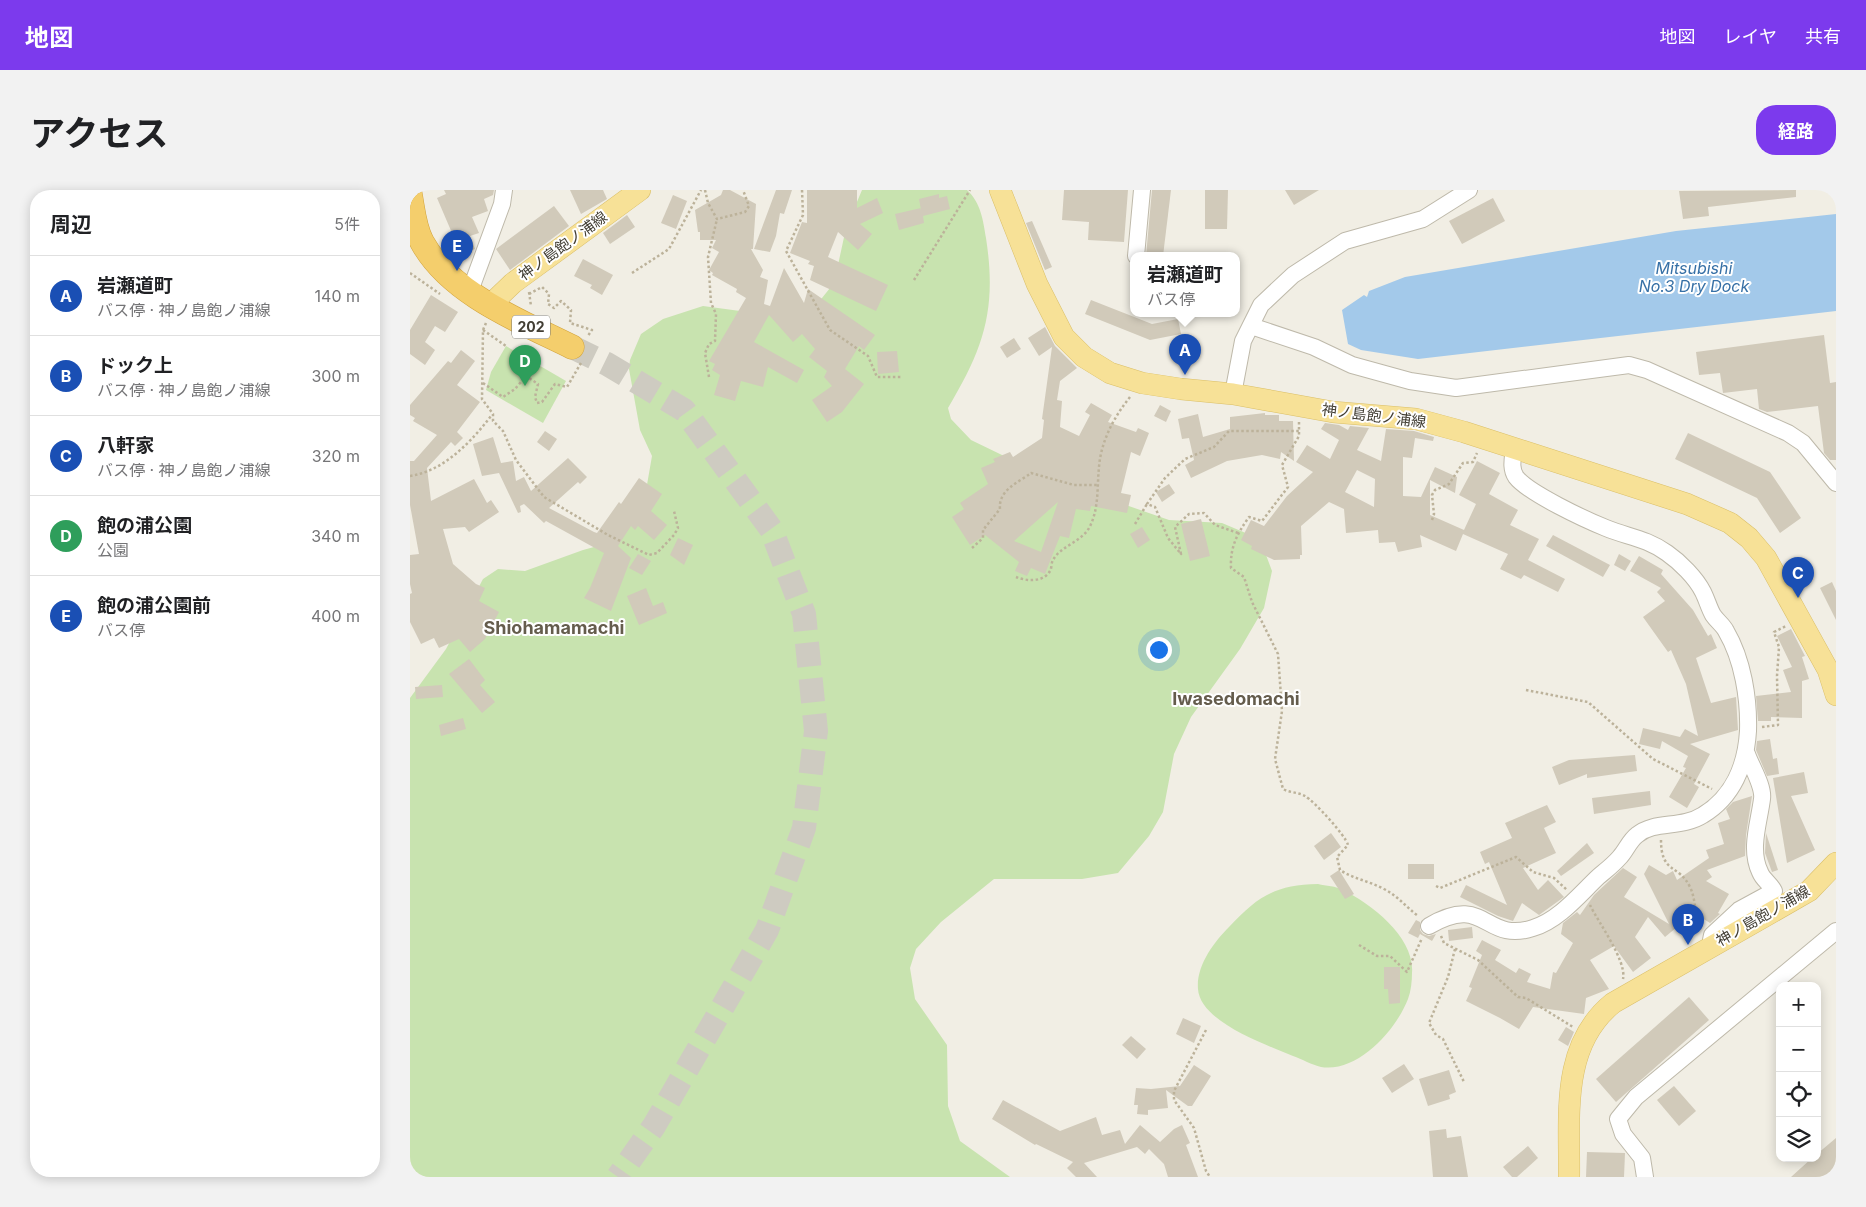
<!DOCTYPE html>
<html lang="ja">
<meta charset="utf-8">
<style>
:root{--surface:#fff;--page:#f2f2f2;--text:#202124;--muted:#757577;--line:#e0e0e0;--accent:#7c3aed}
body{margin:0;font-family:Inter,"Noto Sans JP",sans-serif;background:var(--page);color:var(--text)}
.controls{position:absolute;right:15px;bottom:15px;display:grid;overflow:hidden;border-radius:10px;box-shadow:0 2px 12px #0003}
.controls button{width:45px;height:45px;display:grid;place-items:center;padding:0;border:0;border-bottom:1px solid var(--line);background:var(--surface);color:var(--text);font:25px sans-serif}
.you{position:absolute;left:748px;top:459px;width:18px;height:18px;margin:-12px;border:4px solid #fff;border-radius:50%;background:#1a73e8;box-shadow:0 0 0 8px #1a73e833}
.badge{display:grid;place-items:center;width:32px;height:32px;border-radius:50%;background:var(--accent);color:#fff;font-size:16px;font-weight:700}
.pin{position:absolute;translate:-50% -41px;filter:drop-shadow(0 1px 2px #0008)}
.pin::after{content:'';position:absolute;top:26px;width:18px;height:15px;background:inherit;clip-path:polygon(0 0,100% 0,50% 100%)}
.popup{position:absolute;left:720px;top:62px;width:110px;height:65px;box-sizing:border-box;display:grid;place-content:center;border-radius:10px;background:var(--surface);filter:drop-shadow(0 1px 4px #0005);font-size:16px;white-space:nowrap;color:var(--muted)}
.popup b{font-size:19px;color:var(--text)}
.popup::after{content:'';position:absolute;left:50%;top:100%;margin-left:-10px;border:10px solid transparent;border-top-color:var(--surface)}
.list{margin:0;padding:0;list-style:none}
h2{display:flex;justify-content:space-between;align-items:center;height:65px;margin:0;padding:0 20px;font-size:21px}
h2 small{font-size:16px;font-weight:400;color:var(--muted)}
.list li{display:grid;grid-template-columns:32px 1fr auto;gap:15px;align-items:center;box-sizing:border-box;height:80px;padding:0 20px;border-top:1px solid var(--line)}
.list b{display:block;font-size:19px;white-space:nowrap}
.list p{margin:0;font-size:16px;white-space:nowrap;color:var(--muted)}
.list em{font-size:16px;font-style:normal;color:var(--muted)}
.icon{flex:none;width:28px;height:28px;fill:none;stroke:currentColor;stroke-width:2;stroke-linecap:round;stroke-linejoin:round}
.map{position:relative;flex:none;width:1426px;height:987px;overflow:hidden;border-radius:20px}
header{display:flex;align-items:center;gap:30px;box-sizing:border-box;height:70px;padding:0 25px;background:var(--accent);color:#fff}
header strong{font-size:24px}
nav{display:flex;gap:28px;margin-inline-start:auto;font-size:18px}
.intro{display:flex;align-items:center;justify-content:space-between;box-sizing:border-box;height:120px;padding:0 30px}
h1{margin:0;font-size:35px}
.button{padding:12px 22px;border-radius:20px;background:var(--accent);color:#fff;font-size:18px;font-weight:700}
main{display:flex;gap:30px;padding:0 30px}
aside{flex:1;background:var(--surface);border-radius:20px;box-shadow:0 2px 12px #0003}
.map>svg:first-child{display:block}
</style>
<header>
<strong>地図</strong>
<nav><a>地図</a><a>レイヤ</a><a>共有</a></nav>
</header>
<div class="intro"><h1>アクセス</h1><a class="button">経路</a></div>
<main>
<aside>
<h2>周辺<small>5件</small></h2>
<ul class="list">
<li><span class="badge" style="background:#1a4fb4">A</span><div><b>岩瀬道町</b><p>バス停 · 神ノ島飽ノ浦線</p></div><em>140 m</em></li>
<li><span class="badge" style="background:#1a4fb4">B</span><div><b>ドック上</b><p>バス停 · 神ノ島飽ノ浦線</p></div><em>300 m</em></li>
<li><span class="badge" style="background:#1a4fb4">C</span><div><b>八軒家</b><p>バス停 · 神ノ島飽ノ浦線</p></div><em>320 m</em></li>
<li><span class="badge" style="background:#2e9e5b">D</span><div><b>飽の浦公園</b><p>公園</p></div><em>340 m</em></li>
<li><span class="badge" style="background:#1a4fb4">E</span><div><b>飽の浦公園前</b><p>バス停</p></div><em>400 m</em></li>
</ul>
</aside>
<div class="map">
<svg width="1426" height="987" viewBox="0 0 1426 987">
<rect width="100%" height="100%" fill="#f1eee4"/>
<g fill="#c8e3af">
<path d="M 452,0 L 557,0 C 571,13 573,30 576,48 C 587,119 574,158 538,218 L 541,229 L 561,250 L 644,290 L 759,330 L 812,333 L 838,344 L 853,357 L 862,381 L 854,418 L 830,459 L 781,527 L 764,564 L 753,622 L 739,646 L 708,683 L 672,689 L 584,689 L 531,732 L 506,759 L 500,778 L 505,809 L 537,855 L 538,916 L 550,951 L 600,987 L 0,987 L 0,508 L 36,459 L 73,389 L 88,379 L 115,381 L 173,360 L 206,351 L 234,312 L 242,266 L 230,240 L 219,179 L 220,170 L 231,144 L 253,129 L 293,116 L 345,123 L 400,123 L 420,98 L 428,75 L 436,38 Z"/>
<polygon points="96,156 156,191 133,233 76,200 81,182"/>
<path d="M 908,694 C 916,696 926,696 933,700 C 962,714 1005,748 1002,783 C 1002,791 1001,801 998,809 C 986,840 948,883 911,877 C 902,875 892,869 883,866 C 857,855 790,832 788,799 C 786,776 804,752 819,737 C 848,706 865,695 908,694 Z"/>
</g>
<polygon fill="#a3c9ea" points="1426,24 1426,121 1008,169 951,160 938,154 932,120 954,105 957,107 959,101 995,87 1266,41"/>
<g fill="#d1caba" fill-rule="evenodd">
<polygon points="34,0 84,0 83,5 74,9 78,21 62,27 69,43 60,46 65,59 51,64 27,8 36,4"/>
<polygon points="160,0 193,0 197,9 171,24"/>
<polygon points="313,0 320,0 346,14 343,59 341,59 353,80 350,87 358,90 354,114 360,116 374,78 394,113 398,99 465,145 454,160 449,156 435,179 454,194 432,222 417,232 402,210 422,196 414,187 417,181 399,167 405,159 392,144 383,152 359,125 344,152 394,180 387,193 358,177 353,197 331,191 325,211 304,205 310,185 302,180 305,174 299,171 336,108 326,102 327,99 302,85 303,83 299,80 309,62 302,58 306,50 290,50 290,42 288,42 285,20 311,5"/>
<polygon points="366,0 382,0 374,24 370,23 366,46 360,62 344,59"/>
<polygon points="397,0 447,0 447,18 467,8 473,23 450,34 462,44 448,60 428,42 418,67 478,95 466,121 400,90 404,76 398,74 400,71 380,63 392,32 397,33"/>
<polygon points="654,0 718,0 714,52 678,50 679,32 652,30"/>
<polygon points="742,0 761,0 753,66 736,66"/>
<polygon points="795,0 818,0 817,39 795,39"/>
<polygon points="875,0 909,0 884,15"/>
<polygon points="1386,0 1386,7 1298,17 1299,26 1273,29 1269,1"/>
<polygon points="529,4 529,8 537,6 540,19 513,26 514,33 489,40 485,24 511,18 511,20 509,9"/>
<polygon points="263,5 277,11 266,39 251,33"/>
<polygon points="1083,8 1095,31 1052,54 1039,31"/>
<polygon points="144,16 159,36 100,80 86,59"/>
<polygon points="217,25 225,37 200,54 193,43"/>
<polygon points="622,31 642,77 635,80 616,33"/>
<polygon points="173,69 203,85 192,105 180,98 182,95 164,86"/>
<polygon points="21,105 48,122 35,142 25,136 15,152 25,160 15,175 0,164 0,140"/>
<polygon points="681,110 742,134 768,129 771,144 740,150 675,124"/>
<path d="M 635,137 L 645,156 L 667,178 L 650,191 L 647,210 L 652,211 L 650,237 L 669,246 L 680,225 L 675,222 L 681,213 L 702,225 L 698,232 L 726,242 L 728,238 L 739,243 L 730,266 L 721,262 L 711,303 L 721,305 L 717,323 L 681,316 L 680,321 L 666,319 L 659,348 L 650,346 L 635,384 L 621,378 L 617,386 L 605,381 L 609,372 L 575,345 L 560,355 L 542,327 L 554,319 L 550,313 L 578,294 L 571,278 L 585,272 L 583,269 L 600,262 L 603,267 L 632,248 L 634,230 L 632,229 L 642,157 L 629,166 L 618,148 ZM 648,312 L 631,362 L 604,351 Z"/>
<polygon points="1414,145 1420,193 1426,192 1426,270 1420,270 1414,263 1408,216 1357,222 1349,219 1347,199 1313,203 1310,183 1289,185 1286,162"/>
<polygon points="604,148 611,159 597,168 590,157"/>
<polygon points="51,160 65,171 47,195 70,212 47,242 53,248 45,256 41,252 17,278 21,311 64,289 77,313 81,310 89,322 59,342 55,337 33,339 43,374 66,394 75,398 69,411 89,422 75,449 60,462 49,449 29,458 24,448 11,454 0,432 0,404 2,403 0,394 0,365 9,364 0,315 0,271 4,271 27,245 3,231 5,228 0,225 0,215 38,171 41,173"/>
<polygon points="487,161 489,182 468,184 467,162"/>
<polygon points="750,215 761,221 756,232 744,226"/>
<polygon points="855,223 855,225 869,225 869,231 883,231 884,271 871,262 870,269 852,265 817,271 781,288 775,275 784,270 779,248 772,249 768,229 788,224 793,247 820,239 820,227"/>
<path d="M 915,233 L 929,235 L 938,240 L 940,236 L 959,238 L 947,260 L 971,271 L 976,239 L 1004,241 L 1024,247 L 1023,251 L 1005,248 L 1002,268 L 993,267 L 993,306 L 1011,307 L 1025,277 L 1047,287 L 1045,303 L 1020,290 L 1020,325 L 1054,340 L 1066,314 L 1049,305 L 1067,271 L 1090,283 L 1079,304 L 1108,320 L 1100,335 L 1129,349 L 1118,370 L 1155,389 L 1148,402 L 1114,385 L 1111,389 L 1090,379 L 1098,364 L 1053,344 L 1046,361 L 1010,345 L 1012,357 L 988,362 L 985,352 L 969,353 L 968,340 L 936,343 L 934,319 L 919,312 L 891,336 L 892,365 L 890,365 L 890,369 L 864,370 L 841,359 L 842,356 L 831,350 L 841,330 L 854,336 L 877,306 L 903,282 L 886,272 L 897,255 L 920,269 L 929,250 L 911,239 ZM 947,280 L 965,289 L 964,317 L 935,302 Z"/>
<polygon points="135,241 147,249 139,261 127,252"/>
<polygon points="1278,243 1360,282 1391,328 1370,343 1347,308 1265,269"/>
<polygon points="83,247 91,273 103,271 106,291 114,287 121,301 158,268 177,287 170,294 168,292 139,318 184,342 187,343 209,312 211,314 229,288 252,304 241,321 257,335 244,350 228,336 225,340 221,336 208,356 221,368 201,421 174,408 180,398 194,363 136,331 134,333 114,314 110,316 111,322 108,323 89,283 72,286 63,254"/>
<polygon points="759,294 765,303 752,312 746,302"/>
<polygon points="791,329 800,366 780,371 771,334"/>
<polygon points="732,337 740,350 728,358 720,344"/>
<polygon points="1143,345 1200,375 1193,387 1136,356"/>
<polygon points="268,348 283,355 274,375 260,365"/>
<polygon points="228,364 241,371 232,385 219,378"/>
<polygon points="1209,364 1221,371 1215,381 1204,375"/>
<polygon points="1229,366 1253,380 1251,384 1283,420 1298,446 1301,444 1307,458 1286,468 1301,513 1326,507 1328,540 1280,554 1300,564 1284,594 1289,597 1277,618 1259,607 1276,578 1273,577 1278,566 1252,551 1250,559 1229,554 1233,538 1270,547 1275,539 1288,546 1276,494 1261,460 1258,462 1233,427 1255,411 1247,402 1251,398 1220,381"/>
<polygon points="1422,392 1426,401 1426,430 1410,398"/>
<polygon points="236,398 243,416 253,412 257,423 229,435 217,406"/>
<polygon points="1381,439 1395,466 1392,467 1399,489 1392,491 1392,528 1361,527 1361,531 1348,531 1346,506 1381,502 1373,480 1382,477 1367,446"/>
<polygon points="59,469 75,490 70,495 85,512 72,523 39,484"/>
<polygon points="32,495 33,507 6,509 5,497"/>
<polygon points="53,528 56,539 31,546 29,535"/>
<polygon points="1360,549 1363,569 1367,568 1369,584 1357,586 1346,560 1347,551"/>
<polygon points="1225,565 1227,581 1177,588 1177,584 1149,595 1142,577 1159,570"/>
<polygon points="1394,582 1398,603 1381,606 1405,660 1377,673 1363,588"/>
<polygon points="1240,601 1241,615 1184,624 1182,608"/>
<polygon points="1342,606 1336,645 1335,666 1297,680 1302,687 1296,691 1319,704 1308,723 1310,724 1300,733 1284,723 1255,747 1238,727 1225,747 1241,768 1223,782 1204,756 1180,770 1199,799 1176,808 1174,824 1123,817 1109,839 1090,828 1056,811 1062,798 1059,797 1072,765 1066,761 1072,750 1091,760 1085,770 1106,783 1109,778 1121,784 1117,792 1140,799 1143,782 1146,783 1163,753 1151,744 1153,733 1167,722 1170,725 1184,705 1213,678 1227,687 1214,707 1259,734 1234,684 1239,675 1256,685 1263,681 1267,690 1299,668 1296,660 1314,654 1308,633 1320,629 1316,619 1323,612"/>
<polygon points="1137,615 1146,632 1134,638 1146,663 1113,678 1128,700 1138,690 1154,707 1129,725 1112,713 1103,731 1088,726 1050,707 1056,695 1097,715 1079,672 1075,674 1070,662 1102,648 1095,633"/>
<polygon points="921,643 931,657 914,670 904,656"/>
<polygon points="1356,643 1368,680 1362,682 1355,663"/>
<polygon points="1177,653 1184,663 1151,686 1147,681"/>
<rect x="998" y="674" width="26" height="15"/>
<polygon points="929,680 944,704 935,709 920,686"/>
<polygon points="1006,730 1010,732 1010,740 1013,744 1019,746 1026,744 1022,751 1010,744 1008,748 998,743"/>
<polygon points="1062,737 1063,748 1039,751 1038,740"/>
<polygon points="974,777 990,777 990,813 979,814 978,799 974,799"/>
<polygon points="1279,807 1299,830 1206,912 1186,889"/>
<polygon points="773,828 791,836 784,853 766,844"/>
<polygon points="1156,837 1164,842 1158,856 1148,850"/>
<polygon points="721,846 736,859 727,869 712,855"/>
<polygon points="994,874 1004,889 982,903 972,888"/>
<polygon points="784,875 801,886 782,916 778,916 756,900 758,918 738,920 738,925 727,924 728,915 724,915 726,898 741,899 770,896"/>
<polygon points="1039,880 1046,902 1039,905 1040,909 1018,916 1009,889"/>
<polygon points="1264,896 1286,921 1269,936 1247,910"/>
<polygon points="593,910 650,941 686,927 692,945 710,940 715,954 730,935 750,952 764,939 772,935 780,953 776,955 788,987 758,987 754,974 739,959 735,964 727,957 674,973 687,987 666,987 657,978 663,972 626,954 625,955 582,929"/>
<polygon points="1036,939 1037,948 1051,946 1058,987 1023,987 1019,941"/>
<polygon points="1426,948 1426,987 1381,987 1402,968 1407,968 1407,964"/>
<polygon points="1118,956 1128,968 1107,987 1102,987 1093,977"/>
<polygon points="1177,962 1215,963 1214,987 1176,987"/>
</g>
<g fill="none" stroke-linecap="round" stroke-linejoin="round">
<polyline stroke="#cecbc1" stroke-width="24" stroke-dasharray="24 12" stroke-linecap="butt" points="162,157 197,174 274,220 361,339 394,424 406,541 394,638 357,740 244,936 208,987"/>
<defs>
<g id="minor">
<polyline points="726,66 732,0"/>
<polyline points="60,101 92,14 94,0"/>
<polyline points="841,136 904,157 942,175 1000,191 1046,198 1219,175 1237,180 1378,243 1393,253 1426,293"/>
<polyline points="823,204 833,151 851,115 883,85 935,51 1013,29 1059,0"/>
<path d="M 1019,736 C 1076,702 1074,754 1123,738 C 1149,730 1169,705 1188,687 C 1195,681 1203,675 1209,668 C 1216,661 1219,651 1227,645 C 1245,630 1271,639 1293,625 C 1323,607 1336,575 1338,541 C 1339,509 1333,470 1316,441 C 1313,435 1307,431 1303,425 C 1299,418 1297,410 1293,402 C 1286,388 1270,372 1257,363 C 1236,348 1218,347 1196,338 C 1176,330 1118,303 1106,287 C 1100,278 1103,268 1104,258"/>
<path d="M 1303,755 L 1301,750 L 1302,745 L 1329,720 L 1364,701 C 1360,693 1353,690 1350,682 C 1339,659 1349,633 1352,609 C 1354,596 1341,576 1337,564"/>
<polyline points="1235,987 1232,968 1213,944 1208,929 1226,907 1426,741"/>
</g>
<g id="major">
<polyline points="590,0 627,94 654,147 674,167 700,183 732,193 771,199 823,204 923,222 1006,229 1054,242 1277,314 1320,333 1339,348 1356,368 1418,480 1426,505"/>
<polyline points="79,116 103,93 230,0"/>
<path d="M 1159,987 C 1160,926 1150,856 1203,813 L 1399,701 L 1426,673"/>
</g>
<path id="highway" d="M 0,4 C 3,20 4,37 12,52 C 40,104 112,132 162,157"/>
</defs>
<use href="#minor" stroke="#beb9aa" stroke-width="18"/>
<use href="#major" stroke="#dabf68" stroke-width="22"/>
<use href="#highway" stroke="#d2a43d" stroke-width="25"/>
<g stroke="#bcb29a" stroke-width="2.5" stroke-dasharray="2.5 2.5" stroke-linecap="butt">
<polyline points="295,0 298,13 307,29 335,22 339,16 333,0"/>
<polyline points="392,0 393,25 376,61 420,140 458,166 467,187 491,187"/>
<polyline points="0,83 30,104"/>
<polyline points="222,83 259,59 291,0"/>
<polyline points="504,90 560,0"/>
<polyline points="119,102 121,116"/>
<polyline points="119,104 132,97 139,104 138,114 144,118 151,111 161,120 160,133 182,140 177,147"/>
<polyline points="76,133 73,140 72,209 83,224 83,231 93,241 106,270 134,307 198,345 239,365 247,363 264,345 268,338 264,321"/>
<polyline points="73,140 96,156"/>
<polyline points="299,187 295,163 299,154 305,151 306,124 301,113 298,67 307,29"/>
<polyline points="73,193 93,207 105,199 116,186 128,194 125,207 127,213 132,212 145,194 157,197 171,173"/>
<path d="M 889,232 L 889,246 L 872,275 L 878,297 L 852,331 L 839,327 C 827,344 820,357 821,378 L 834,387 L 842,412 L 868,464 L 872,521 L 865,569 L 873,599 C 880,603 888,602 895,606 C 904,611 936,646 938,655 L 927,667 L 930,680 C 944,689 959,691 974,699 C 988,706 996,717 1008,726"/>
<path d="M 0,286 C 34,281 61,252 81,226"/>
<polyline points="1022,330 1024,324 1022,305 1025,300 1039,294 1053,273 1063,272 1067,263"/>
<polyline points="725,334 737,314"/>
<polyline points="828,343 805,335 794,323 779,324 765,337 771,364 758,348 745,317 737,314 755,288 775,269 804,257 819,241 889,241"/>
<path d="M 562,358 L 573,348 L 573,340 L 590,319 C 588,300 609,292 621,283 L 664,295 L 688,295"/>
<path d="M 606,387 C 616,391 633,393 640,381 C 642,378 641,373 643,370 C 651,355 674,352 681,334 C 689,316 687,296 689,277 C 691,251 704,227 720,207"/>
<polyline points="1116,500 1178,512 1243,569 1302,599"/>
<polyline points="1352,537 1368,535 1367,486 1369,457 1364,442 1376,436"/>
<path d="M 1251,650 C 1251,684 1269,674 1280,697 C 1287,712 1283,723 1291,738"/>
<polyline points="1026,696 1030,698 1106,667 1123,682 1144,688 1157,700"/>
<path d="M 1180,715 C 1188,732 1217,771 1213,789"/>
<polyline points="1031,746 1034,753 1068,770 1108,807 1116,808 1163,837"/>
<polyline points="949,755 967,766 980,766 997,782 1012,748"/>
<polyline points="1045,759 1038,787 1019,833 1026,845 1033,849 1054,892"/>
<polyline points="796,840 764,901 764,910 784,938 796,981 800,987"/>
</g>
<use href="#minor" stroke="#fff" stroke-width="16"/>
<use href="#major" stroke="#f7e197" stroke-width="21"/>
<use href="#highway" stroke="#f4ce6c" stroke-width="24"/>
</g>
<g text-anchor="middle" stroke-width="4" stroke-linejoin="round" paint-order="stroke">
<rect fill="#fff" stroke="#7b7871" stroke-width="1" x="102" y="125.5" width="38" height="23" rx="4"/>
<g font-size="14" font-weight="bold" fill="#423e34">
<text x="121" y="142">202</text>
</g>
<g font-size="15" fill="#423e34" stroke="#fff">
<text transform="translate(153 56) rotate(-36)" y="5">神ノ島飽ノ浦線</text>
<text transform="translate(964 226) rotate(7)" y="5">神ノ島飽ノ浦線</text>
<text transform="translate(1353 726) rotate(-30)" y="5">神ノ島飽ノ浦線</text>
</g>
<g font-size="16" font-style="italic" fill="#3670a6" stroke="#fff">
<text x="1284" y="84">Mitsubishi<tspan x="1284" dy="18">No.3 Dry Dock</tspan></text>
</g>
<g font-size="18" font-weight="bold" fill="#645c4c" stroke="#fff">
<text x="144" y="444">Shiohamamachi</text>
<text x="826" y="515">Iwasedomachi</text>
</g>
</g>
</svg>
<div class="controls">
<button>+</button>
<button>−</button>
<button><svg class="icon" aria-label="locate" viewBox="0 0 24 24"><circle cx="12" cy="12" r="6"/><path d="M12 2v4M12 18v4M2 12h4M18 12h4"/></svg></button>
<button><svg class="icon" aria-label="layers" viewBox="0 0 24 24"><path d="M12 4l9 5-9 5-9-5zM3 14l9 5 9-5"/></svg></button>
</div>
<div class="you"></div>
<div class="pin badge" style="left:775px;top:185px;background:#1a4fb4">A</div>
<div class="popup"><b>岩瀬道町</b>バス停</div>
<div class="pin badge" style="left:1278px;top:755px;background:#1a4fb4">B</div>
<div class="pin badge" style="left:1388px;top:408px;background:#1a4fb4">C</div>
<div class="pin badge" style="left:115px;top:196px;background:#2e9e5b">D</div>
<div class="pin badge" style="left:47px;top:81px;background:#1a4fb4">E</div>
</div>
</main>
